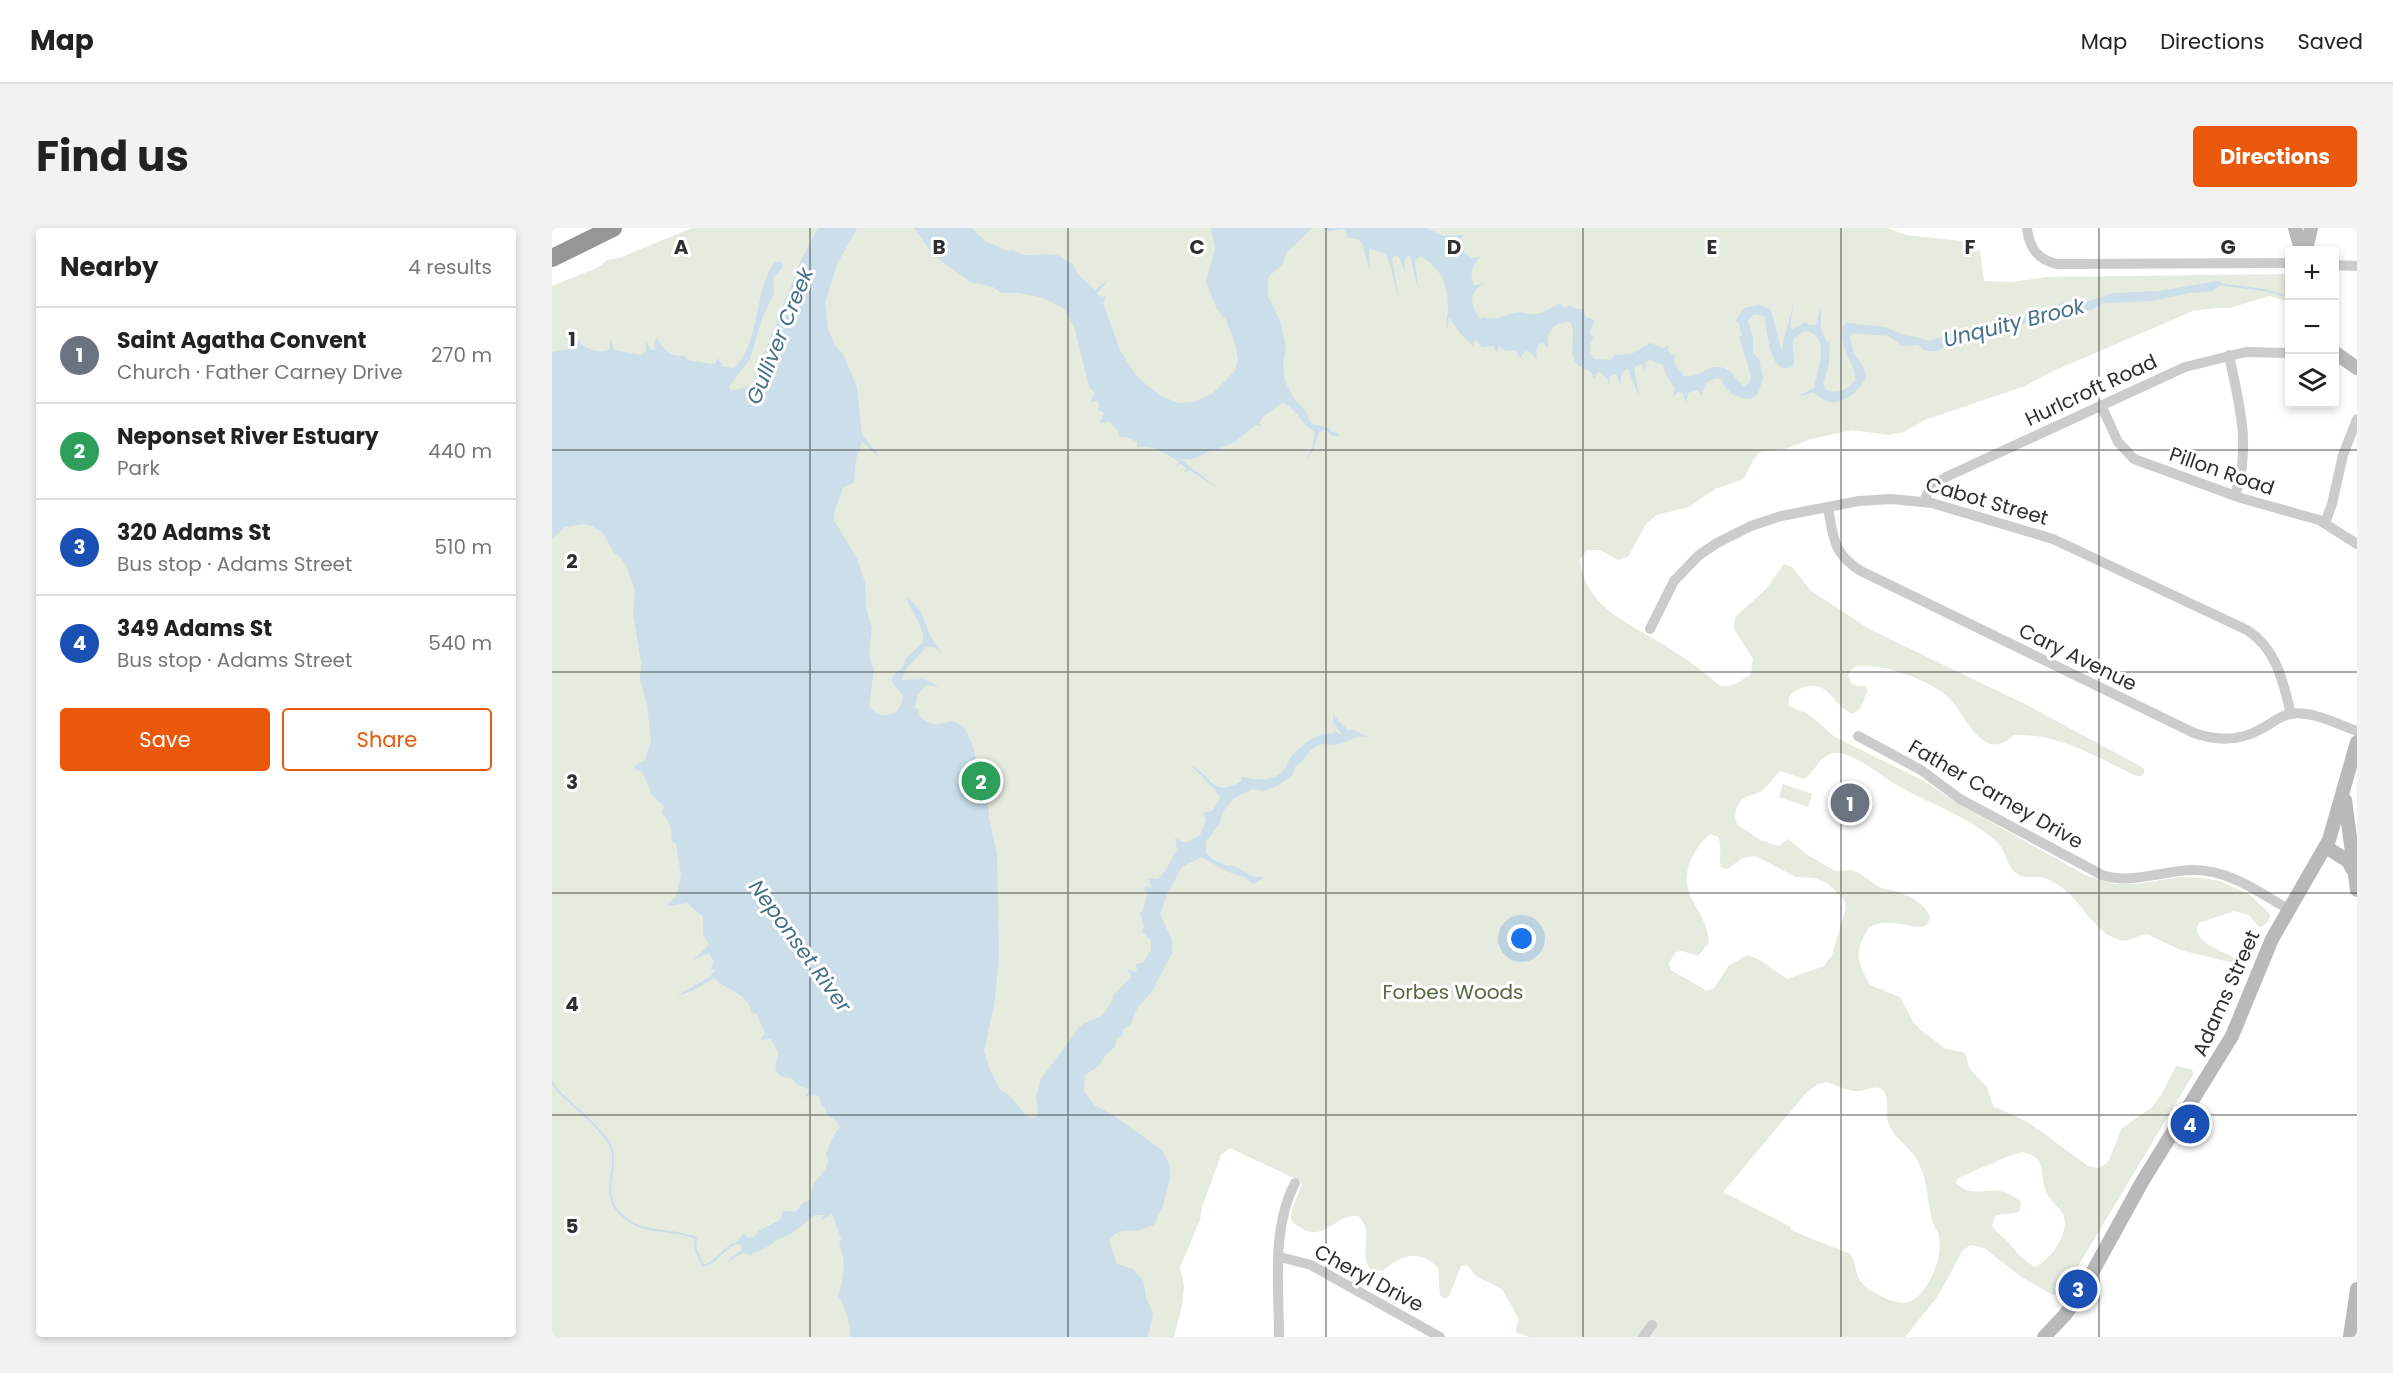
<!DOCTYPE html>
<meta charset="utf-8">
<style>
:root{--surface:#fff;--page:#f2f2f2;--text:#222;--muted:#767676;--line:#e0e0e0;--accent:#ea580c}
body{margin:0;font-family:Poppins,sans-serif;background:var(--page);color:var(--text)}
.controls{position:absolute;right:18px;top:18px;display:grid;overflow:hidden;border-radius:6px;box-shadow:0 3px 9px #0003}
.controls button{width:54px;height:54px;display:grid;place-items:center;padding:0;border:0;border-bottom:2px solid var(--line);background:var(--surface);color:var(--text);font:30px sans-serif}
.you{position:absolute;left:970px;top:711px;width:21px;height:21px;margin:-15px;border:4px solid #fff;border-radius:50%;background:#1a73e8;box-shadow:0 0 0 9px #1a73e833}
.badge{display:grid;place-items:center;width:39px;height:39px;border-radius:50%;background:var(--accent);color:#fff;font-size:20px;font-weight:700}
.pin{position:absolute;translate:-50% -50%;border:3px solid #fff;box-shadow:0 2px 6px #0006}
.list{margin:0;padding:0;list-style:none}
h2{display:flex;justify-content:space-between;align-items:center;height:78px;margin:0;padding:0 24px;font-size:26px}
h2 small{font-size:20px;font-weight:400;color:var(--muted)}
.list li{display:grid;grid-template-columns:39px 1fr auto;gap:18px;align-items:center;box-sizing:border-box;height:96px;padding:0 24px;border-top:2px solid var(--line)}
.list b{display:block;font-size:22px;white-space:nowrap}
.list p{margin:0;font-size:20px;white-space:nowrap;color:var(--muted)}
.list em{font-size:20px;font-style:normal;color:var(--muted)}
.actions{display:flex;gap:12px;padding:18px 24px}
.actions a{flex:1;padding:14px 0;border:2px solid var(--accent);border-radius:6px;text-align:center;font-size:21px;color:var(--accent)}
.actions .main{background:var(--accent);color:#fff}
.icon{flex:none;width:33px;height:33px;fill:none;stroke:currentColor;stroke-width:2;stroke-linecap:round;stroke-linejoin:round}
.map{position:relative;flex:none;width:1805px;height:1109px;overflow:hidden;border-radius:6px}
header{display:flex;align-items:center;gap:36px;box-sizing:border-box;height:84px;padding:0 30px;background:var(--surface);border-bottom:2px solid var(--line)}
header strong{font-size:28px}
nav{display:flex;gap:33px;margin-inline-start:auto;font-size:21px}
.intro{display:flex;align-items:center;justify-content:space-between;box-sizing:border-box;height:144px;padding:0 36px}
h1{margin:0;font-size:42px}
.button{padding:15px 27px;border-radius:6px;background:var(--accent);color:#fff;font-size:21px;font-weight:700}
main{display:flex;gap:36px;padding:0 36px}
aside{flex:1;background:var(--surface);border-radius:6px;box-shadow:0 3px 9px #0003}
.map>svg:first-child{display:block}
</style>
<header>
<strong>Map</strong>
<nav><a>Map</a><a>Directions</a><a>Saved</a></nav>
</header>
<div class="intro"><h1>Find us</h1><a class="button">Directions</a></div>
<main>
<aside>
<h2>Nearby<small>4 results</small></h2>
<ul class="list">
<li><span class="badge" style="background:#6b7280">1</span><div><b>Saint Agatha Convent</b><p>Church · Father Carney Drive</p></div><em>270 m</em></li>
<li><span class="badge" style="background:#2e9e5b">2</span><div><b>Neponset River Estuary</b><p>Park</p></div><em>440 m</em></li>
<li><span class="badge" style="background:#1a4fb4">3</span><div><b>320 Adams St</b><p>Bus stop · Adams Street</p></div><em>510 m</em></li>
<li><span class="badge" style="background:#1a4fb4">4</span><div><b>349 Adams St</b><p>Bus stop · Adams Street</p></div><em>540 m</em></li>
</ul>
<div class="actions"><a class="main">Save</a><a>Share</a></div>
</aside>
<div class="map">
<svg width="1805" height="1109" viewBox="0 0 1805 1109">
<rect width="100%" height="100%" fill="#fff"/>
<g fill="#e5ebde" fill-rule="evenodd">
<path d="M 140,0 L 1336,0 L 1354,7 L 1420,14 L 1422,23 L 1428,22 L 1432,53 L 1460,54 L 1494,49 L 1737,46 L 1737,74 L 1717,68 L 1678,80 L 1663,80 L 1641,83 L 1499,144 L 1473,158 L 1373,192 L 1352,204 L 1337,207 L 1301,202 L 1259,211 L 1233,221 L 1208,224 L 1201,232 L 1192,251 L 1163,261 L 1137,279 L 1105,287 L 1094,296 L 1076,329 L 1066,332 L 1048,322 L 1035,322 L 1028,331 C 1031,376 1074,394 1107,414 C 1129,427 1149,441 1168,458 C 1180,460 1189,453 1199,446 L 1201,431 L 1182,401 L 1183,389 L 1213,362 L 1232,336 L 1240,339 L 1258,362 L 1319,402 L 1473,476 L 1588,538 L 1592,541 L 1592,546 L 1589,548 L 1584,548 C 1545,529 1506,505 1462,507 C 1429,538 1414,484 1394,467 C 1378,453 1327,434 1306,438 C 1301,439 1299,443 1296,447 L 1299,455 L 1305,458 L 1313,458 L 1316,463 L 1308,480 L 1301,486 C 1280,479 1278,446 1245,462 C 1238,465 1236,469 1237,477 C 1243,482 1248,482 1254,485 C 1264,491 1274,503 1285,510 L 1372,553 L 1405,575 L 1535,648 L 1563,656 L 1585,656 L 1629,649 L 1650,650 L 1668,653 L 1698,667 L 1718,686 C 1717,693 1715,697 1707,699 L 1697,687 L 1682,683 L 1647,695 C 1635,713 1679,728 1692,733 L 1692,736 L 1690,737 L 1628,722 L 1595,706 C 1583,707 1578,716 1565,711 C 1540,702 1533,678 1513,662 C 1506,656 1494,649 1485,649 C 1478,648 1473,651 1467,647 C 1454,640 1454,620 1442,611 C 1414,588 1381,577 1350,560 C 1334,552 1320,539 1304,531 C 1297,527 1286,523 1278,526 C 1267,530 1262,545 1252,551 L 1228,543 L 1210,563 L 1190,571 L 1184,581 L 1183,590 L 1186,597 L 1208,612 L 1227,618 L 1236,611 L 1254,626 L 1283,643 L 1299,642 L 1307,645 L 1329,660 L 1347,664 L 1362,671 L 1373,680 L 1378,688 L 1376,696 L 1370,699 C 1350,698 1336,690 1317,699 C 1302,724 1304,732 1318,757 L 1348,769 L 1361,794 L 1369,802 L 1394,821 L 1410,824 L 1414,827 L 1417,840 L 1435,859 L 1441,878 L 1476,894 L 1536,938 L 1547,940 L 1556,934 L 1570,900 L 1599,880 L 1609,867 L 1624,838 L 1639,841 L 1642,845 L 1517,1053 L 1510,1063 L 1501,1067 L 1469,1049 L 1432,1020 L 1419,1017 L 1411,1022 L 1386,1068 L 1353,1109 L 977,1109 L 964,1104 L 966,1090 L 950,1061 L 925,1049 L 915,1037 L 909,1038 L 897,1068 L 893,1071 L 888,1067 L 886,1040 C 867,1020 848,1027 831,1043 L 819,1042 C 805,1025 824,1004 806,988 C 782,985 769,1023 739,992 C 739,979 746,969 750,956 L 748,953 L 678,920 L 669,927 L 650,979 L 648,992 L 628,1039 L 632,1058 L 630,1078 L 622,1109 L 0,1109 L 0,58 L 47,39 L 55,32 L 67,30 ZM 1158,606 L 1166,609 C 1171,619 1166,629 1169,640 L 1176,641 L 1190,630 L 1203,628 L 1244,649 L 1262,650 L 1275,655 L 1292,671 L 1294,680 L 1280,727 L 1272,738 L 1235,751 L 1208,732 L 1196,727 L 1177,737 L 1162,760 L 1155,763 L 1119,742 L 1117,735 L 1124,724 L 1130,723 L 1146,728 L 1157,715 C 1156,681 1123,668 1139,632 C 1144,621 1149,614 1158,606 ZM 1275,854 C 1285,857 1296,864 1306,863 C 1315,863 1324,855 1332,863 C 1337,870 1334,886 1336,894 C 1341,910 1356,917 1364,930 C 1375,949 1375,967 1379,987 C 1380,995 1385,1001 1387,1009 C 1391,1029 1378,1063 1359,1073 C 1346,1080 1314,1063 1307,1051 C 1302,1042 1305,1035 1298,1026 L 1243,1004 L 1238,1001 L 1239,999 L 1171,964 L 1255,864 L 1266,856 ZM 1471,924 C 1496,930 1487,946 1494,964 C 1498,973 1507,978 1511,986 C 1519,1004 1499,1032 1483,1039 C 1471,1032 1465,1025 1457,1015 C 1451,1008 1444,1005 1440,997 L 1444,987 L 1465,985 L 1468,982 L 1469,974 C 1443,949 1426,976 1404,955 L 1406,950 L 1457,928 Z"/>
<polygon points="1231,556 1260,566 1256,579 1227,569"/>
</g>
<g fill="#ccdee9">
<path d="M 266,0 L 305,0 L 285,36 L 273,75 L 276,100 L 282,116 L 291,126 L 305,159 L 310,206 L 329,230 L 310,214 L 304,231 L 302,254 L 291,260 L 282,284 L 282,292 L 305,331 L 313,354 L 314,380 L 320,400 L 317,428 L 322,442 L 317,478 C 328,493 350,490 351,468 L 342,457 L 340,450 C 343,444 349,442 352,436 C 354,432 352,432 356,428 C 360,424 366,420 370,415 C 377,402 354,379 355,368 L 369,384 L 379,410 L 391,427 L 382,419 L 374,419 L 354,441 L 350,452 L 373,451 L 387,459 L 374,457 L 366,467 L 362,480 L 366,481 L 368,488 C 380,500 387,496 401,493 L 412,499 L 421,518 L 426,542 L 436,573 L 437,590 L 445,626 L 447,731 L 442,777 L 432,823 L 438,842 L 448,862 L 457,867 L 473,886 L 481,890 L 484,889 L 486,883 L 484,869 L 489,851 L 529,797 L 551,787 L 560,773 L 561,767 L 580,749 L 575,741 L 585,744 L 584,736 L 591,735 L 599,722 L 599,712 L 590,704 L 592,698 L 588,685 L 591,683 L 595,666 L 591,659 L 600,660 L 596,650 L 606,651 C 616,642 618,632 625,622 L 623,610 L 634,615 L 648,607 L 654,593 L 651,585 L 660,583 L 668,570 L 663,562 L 639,537 C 663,550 658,570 690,553 L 689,548 C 704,553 723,554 733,540 C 736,536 737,530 740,527 C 752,517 764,504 781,506 L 781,502 L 790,507 L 781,494 L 781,487 L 796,502 L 802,502 L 817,510 C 804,507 802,510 791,515 C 769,522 771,505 751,532 C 746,538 742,538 741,547 L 725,558 L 711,563 L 700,561 L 681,571 L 672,582 L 667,596 L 654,614 L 654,625 L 660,631 L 675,638 L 682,638 L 702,649 L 713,649 L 701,656 L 692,649 L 674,643 L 649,629 L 630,639 L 616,664 L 608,686 L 620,712 L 620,725 L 600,763 L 586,779 L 578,797 L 571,801 L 571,807 L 564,811 L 563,819 L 554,826 L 547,838 L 533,847 L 532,863 L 542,877 L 561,887 L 611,923 L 617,936 L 618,950 L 612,975 L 602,997 C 598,998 593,1001 588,1002 C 575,1004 564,999 557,1014 L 565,1036 L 581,1041 L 591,1052 L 594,1069 L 601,1086 L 596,1109 L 298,1109 C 300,1099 292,1076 286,1068 C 290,1055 296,1030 287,1018 L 289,1010 L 280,986 L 269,993 L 272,987 L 263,987 L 239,1006 L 225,1012 L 215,1019 L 198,1027 L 191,1025 L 173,1035 L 189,1022 L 189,1017 L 182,1016 L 192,1006 L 197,1010 L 203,1008 L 206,1003 L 228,992 L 231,983 L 243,984 L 251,975 L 258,972 L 261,957 L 274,940 L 276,932 L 274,926 L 281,909 L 288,899 L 285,893 L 274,886 L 273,881 L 269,876 L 267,869 L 262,867 L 252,869 L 256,865 L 256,861 L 245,857 L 240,850 C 221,850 221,839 227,826 L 219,811 L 207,812 L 213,806 L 205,786 L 199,784 C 198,766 172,761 162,750 L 140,763 L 124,768 L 158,749 L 163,742 L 159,741 L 162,734 L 157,725 L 141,732 L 157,717 L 151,706 L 151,689 L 135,675 L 116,678 L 116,675 L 124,669 L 129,647 L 124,616 L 119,613 C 121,604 118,592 110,586 L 112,578 L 100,567 L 91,545 L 83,541 L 83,538 L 93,532 L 99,513 L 95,476 L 88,452 L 89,435 L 81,384 L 83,362 L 75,340 L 69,330 L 62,325 L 51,305 L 40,298 L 32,296 L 13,299 L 0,311 L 0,124 L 23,120 L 28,111 L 29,116 C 37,122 49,126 58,121 L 58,112 L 63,122 L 89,127 L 94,123 L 94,113 L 99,122 L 102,122 L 104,110 C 111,119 118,131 132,127 L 136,132 L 159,136 L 163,136 L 166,130 L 171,139 L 182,140 C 209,115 201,63 223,34 L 229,34 L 231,39 L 221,50 L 222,65 L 210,91 L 198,131 L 177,159 L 179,163 L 200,157 L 250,30 Z"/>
<path d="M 362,0 L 420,0 L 433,13 L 455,23 L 461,22 C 473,32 489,24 504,27 C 511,28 514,34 521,36 L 525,45 L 543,62 L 556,52 L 545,66 L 549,69 L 554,68 L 551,76 L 569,124 L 584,147 L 597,159 L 609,168 L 626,175 L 642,174 L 660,166 L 683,143 L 686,132 L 683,115 L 674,92 L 665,81 L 654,54 L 663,20 L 659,0 L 760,0 L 735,24 L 730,37 L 716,49 L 716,68 L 729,95 L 734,121 L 731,134 L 733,153 L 741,169 L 752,181 L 760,196 L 777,200 L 780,204 L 785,205 L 788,209 L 779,207 L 774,202 L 767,204 L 761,222 L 753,234 L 760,220 L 763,203 C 749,197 743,177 730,175 L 710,190 L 707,195 L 710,198 L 703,197 L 683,214 L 668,220 L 668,223 L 660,222 L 641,231 L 628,231 L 670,263 L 638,242 L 632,245 L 634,240 L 629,236 L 623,240 L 627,234 C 615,226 601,216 585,220 L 585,214 L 574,209 L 567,209 L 566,203 L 558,194 L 548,195 L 552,185 L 546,182 L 547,177 L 545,172 L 538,175 L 543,165 L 537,159 L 522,99 L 512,81 L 492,70 L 467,65 L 449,65 L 441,59 L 418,54 L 382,28 Z"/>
<path d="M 770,0 L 875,0 L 891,8 L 909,7 L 912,8 L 907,12 L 909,22 L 920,30 L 929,29 C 920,36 916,48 923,58 L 934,54 C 917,64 916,76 929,91 L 932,89 C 943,93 951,88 961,85 C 967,83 974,86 981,86 C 991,87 999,80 1008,75 L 1012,80 L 1017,77 L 1021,80 L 1032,81 L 1033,89 L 1043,92 L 1037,104 L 1040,109 L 1043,108 C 1037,115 1035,125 1043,131 L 1059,132 L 1063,127 L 1079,126 L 1098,115 L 1112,120 L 1117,117 L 1116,123 L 1123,128 L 1122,134 L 1132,148 C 1148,151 1157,133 1174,141 C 1182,145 1185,154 1192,158 L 1197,155 L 1199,149 L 1187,108 L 1190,108 L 1187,95 L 1183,93 L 1192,80 L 1207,77 L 1219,81 L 1230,125 L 1231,115 L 1242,74 L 1238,99 L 1240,101 L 1253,94 L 1257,97 L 1264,97 L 1269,79 L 1269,102 L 1276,116 L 1278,110 L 1277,136 L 1271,156 L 1274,162 C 1285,167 1295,161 1303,153 C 1305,135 1286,123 1291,98 L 1295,95 L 1334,99 L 1351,107 L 1365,109 L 1376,113 L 1420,99 L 1478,89 L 1511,74 L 1532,75 L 1561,65 L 1607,63 L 1666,53 L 1674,57 L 1667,58 L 1660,63 L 1638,65 L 1600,73 L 1552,75 L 1540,82 L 1532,82 L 1514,88 L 1500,89 L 1430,105 L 1414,114 L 1406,114 L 1384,123 L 1373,123 L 1366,117 L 1350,118 L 1337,108 L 1301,105 L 1298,108 L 1301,124 L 1312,140 L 1314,149 C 1308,164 1288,180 1272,172 C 1267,170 1265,165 1259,165 C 1255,166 1249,168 1245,169 L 1262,160 C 1265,143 1281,108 1253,103 L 1242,110 C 1238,120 1244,128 1241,138 C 1217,151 1216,102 1212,88 L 1202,86 L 1196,93 L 1201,109 L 1201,125 L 1207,131 L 1211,150 L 1206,166 L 1198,171 C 1183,170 1176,165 1169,151 L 1164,150 L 1154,155 L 1149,168 L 1146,162 L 1136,165 L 1134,175 L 1131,165 L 1126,164 L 1121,169 L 1123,160 L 1114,147 L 1111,137 L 1098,132 L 1094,134 L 1093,143 L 1089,136 L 1082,139 L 1087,169 L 1076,141 L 1073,142 L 1069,146 L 1069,158 L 1064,146 L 1057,149 L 1058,159 L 1055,151 L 1048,144 L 1045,145 L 1042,152 L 1039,144 C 1035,141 1029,140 1026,137 C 1014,126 1026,106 1018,94 C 1001,93 994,105 996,120 L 991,115 L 987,116 L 984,123 L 985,133 L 978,124 L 973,123 L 968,130 L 963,122 L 954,123 L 947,118 L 944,124 L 941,118 L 930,119 L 923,111 L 921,118 L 908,105 L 897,89 L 895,103 C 893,94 896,89 896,80 C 896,55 889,40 868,28 L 863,33 L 867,65 L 858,28 L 855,28 L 852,33 L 853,44 L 847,29 L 843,27 L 840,30 L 847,74 L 838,36 L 833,25 L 817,21 L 818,44 L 810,15 L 806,11 L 797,10 L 792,1 L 776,3 Z"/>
</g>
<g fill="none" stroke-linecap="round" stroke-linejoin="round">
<g stroke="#ccdee9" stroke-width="2">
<polyline points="1673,57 1712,62 1738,69"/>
<path d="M 0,854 L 6,863 C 22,879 43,894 56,913 C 73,938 39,968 77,993 C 96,1006 123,1001 144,1010 L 143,1020 L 151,1038 C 163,1036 171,1021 182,1016"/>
</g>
<g stroke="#ccc" stroke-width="10">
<path d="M 1475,0 C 1477,19 1485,32 1505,36 L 1738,35"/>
<polyline points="1782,37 1805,38"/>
<path d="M 1677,127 C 1687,176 1700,219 1683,268"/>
<polyline points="1549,177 1566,214 1582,231 1689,270 1767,292 1805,316"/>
<polyline points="1372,273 1378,260 1394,249 1633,139 1694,124 1738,125"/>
<path d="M 1276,279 C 1281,309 1281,326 1309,343 L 1642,505 C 1665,513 1688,513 1709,501 C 1719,496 1727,488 1738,486 C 1759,482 1785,496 1805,503"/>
<polyline points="1773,295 1780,276 1791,227 1805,191"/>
<path d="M 1098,401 L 1122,353 L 1147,327 L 1165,315 L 1199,298 L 1229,288 L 1307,273 L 1339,271 L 1380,275 L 1501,311 L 1695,402 C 1725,421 1731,454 1739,486"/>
<path d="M 1306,508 L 1369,542 L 1408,571 L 1550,647 C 1580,657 1612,642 1642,642 C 1677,642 1707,664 1736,681"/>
<polyline points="728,1029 759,1037 888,1109"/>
<path d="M 727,1109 C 727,1059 719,1001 743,955"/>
<polyline points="1091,1109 1100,1097"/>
</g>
<g stroke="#b9b9b9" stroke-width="14">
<polyline points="1743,0 1749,22"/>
<polyline points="1754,22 1759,0"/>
<polyline points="1782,124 1805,140"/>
<polyline points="1793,572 1805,662"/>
<polyline points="1774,619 1796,633 1801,642"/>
<polyline points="1492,1109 1513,1087 1530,1063 1590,954 1680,808 1720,711 1777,612 1805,514"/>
<polyline points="1798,1109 1805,1061"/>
</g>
<polyline stroke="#969696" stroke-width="18" points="0,30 61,0"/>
</g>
<path fill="none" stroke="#2f2f2f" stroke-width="1.5" stroke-opacity="0.55" d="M 258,0 L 258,1109M 516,0 L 516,1109M 774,0 L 774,1109M 1031,0 L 1031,1109M 1289,0 L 1289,1109M 1547,0 L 1547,1109M 0,222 L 1805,222M 0,444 L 1805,444M 0,665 L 1805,665M 0,887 L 1805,887"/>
<g text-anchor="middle" stroke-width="6" stroke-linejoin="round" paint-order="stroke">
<g font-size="20" fill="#2f2f2f" stroke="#fff">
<text transform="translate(1539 162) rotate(-25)" y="7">Hurlcroft Road</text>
<text transform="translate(1670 243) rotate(19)" y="7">Pillon Road</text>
<text transform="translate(1435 273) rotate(16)" y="7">Cabot Street</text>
<text transform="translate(1526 429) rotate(26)" y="7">Cary Avenue</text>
<text transform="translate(1444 566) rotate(30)" y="7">Father Carney Drive</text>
<text transform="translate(1674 765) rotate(-66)" y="7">Adams Street</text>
<text transform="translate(817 1050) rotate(28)" y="7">Cheryl Drive</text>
</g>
<g font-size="20" fill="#536740" stroke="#fff">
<text x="901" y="771">Forbes Woods</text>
</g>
<g font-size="21" font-style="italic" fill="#44708a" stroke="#fff">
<text transform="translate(1462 95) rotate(-14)" y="7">Unquity Brook</text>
<text transform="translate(228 108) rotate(-68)" y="7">Gulliver Creek</text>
<text transform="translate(248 718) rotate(54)" y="7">Neponset River</text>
</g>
</g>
<g font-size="20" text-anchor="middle" font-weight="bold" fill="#2f2f2f" stroke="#fff" stroke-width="6" stroke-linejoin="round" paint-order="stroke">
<text x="129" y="26">A</text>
<text x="387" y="26">B</text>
<text x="645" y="26">C</text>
<text x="902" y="26">D</text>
<text x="1160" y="26">E</text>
<text x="1418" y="26">F</text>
<text x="1676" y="26">G</text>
<text x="20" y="118">1</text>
<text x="20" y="340">2</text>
<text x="20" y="561">3</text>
<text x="20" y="783">4</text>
<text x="20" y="1005">5</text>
</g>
</svg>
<div class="controls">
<button>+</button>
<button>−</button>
<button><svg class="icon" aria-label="layers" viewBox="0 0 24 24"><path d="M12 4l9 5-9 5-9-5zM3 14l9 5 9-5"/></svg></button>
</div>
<div class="you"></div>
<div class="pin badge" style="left:1298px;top:575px;background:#6b7280">1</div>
<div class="pin badge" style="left:429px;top:553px;background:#2e9e5b">2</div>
<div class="pin badge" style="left:1526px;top:1061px;background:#1a4fb4">3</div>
<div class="pin badge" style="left:1638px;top:896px;background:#1a4fb4">4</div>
</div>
</main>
